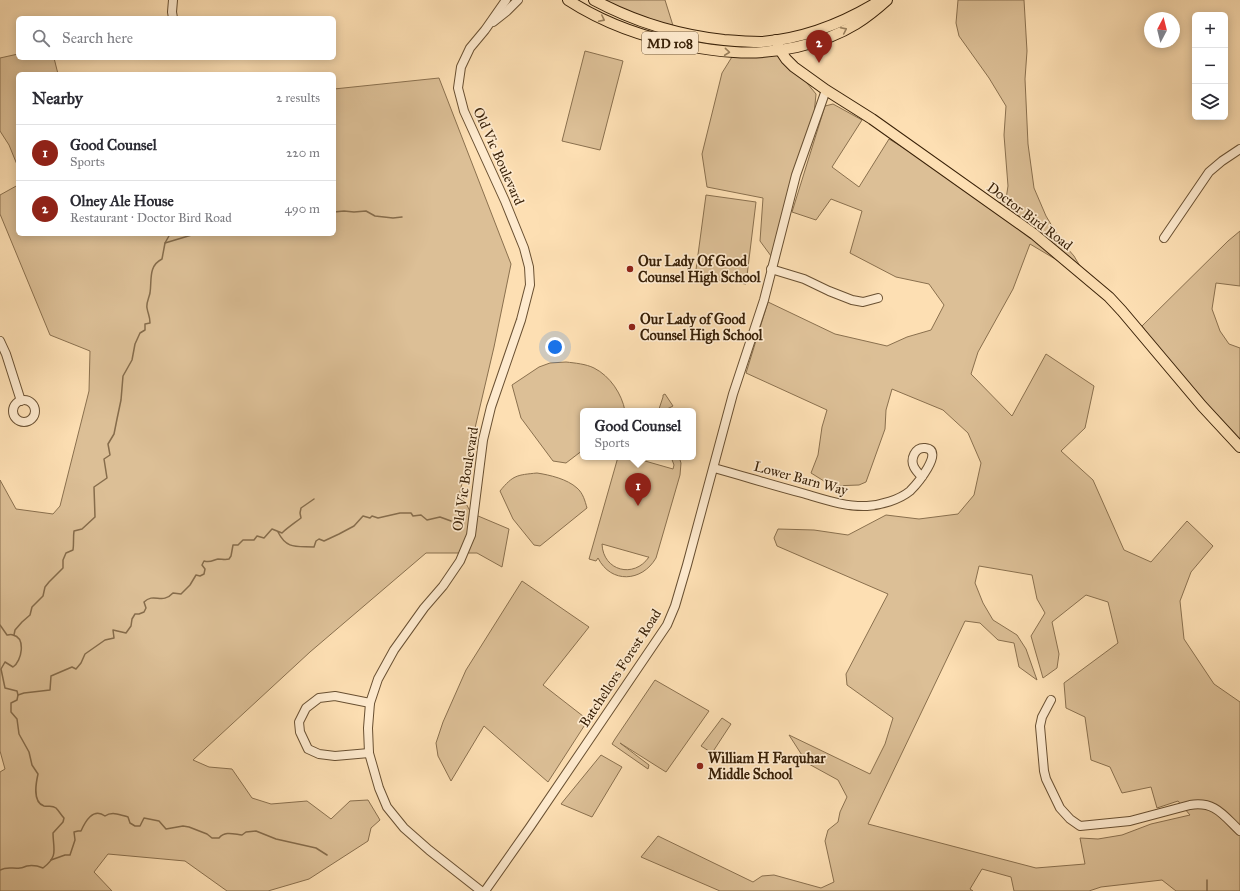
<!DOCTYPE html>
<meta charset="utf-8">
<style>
:root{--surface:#fff;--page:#f2f2f3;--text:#2b2b33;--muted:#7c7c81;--line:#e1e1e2;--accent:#8f2418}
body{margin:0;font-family:"IM FELL Great Primer",serif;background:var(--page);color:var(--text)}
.controls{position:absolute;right:12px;top:12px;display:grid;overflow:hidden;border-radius:6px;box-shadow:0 2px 10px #0003}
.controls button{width:36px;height:36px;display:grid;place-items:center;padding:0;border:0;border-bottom:1px solid var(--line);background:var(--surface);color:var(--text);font:20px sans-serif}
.compass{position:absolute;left:1144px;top:12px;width:36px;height:36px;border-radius:50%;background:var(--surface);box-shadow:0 2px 10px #0003;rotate:7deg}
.you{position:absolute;left:555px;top:347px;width:14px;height:14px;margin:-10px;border:3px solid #fff;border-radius:50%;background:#1a73e8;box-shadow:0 0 0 6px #1a73e833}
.badge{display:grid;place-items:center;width:26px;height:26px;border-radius:50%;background:var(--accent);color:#fff;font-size:13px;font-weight:700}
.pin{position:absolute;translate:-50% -33px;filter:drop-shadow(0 1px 2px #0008)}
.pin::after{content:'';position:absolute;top:21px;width:14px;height:12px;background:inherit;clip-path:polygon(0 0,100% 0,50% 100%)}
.popup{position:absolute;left:580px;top:408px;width:116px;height:52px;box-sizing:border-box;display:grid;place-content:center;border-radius:6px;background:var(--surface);filter:drop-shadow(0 1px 3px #0005);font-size:13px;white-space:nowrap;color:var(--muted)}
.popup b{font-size:15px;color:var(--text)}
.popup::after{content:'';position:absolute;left:50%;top:100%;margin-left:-8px;border:8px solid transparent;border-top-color:var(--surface)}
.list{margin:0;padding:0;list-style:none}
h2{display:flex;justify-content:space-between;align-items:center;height:52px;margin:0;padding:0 16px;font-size:17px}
h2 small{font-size:13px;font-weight:400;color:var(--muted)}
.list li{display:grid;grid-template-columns:26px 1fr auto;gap:12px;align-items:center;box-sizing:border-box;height:56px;padding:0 16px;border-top:1px solid var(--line)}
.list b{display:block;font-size:15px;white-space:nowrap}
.list p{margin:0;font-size:13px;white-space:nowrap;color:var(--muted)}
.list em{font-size:13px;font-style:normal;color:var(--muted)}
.icon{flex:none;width:22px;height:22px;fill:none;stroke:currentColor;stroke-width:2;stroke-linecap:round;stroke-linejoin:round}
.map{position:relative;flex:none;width:1240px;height:891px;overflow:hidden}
.search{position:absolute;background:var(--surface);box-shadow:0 2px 10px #0003;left:16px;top:16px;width:320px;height:44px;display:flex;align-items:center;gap:10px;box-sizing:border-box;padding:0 14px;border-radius:6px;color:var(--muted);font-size:15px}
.panel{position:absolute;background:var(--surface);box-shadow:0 2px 10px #0003;left:16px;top:72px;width:320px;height:164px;border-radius:6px}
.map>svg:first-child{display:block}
</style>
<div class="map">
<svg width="1240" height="891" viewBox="0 0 1240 891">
<rect width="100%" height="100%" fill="#fddfb3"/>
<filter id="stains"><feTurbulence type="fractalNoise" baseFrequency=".005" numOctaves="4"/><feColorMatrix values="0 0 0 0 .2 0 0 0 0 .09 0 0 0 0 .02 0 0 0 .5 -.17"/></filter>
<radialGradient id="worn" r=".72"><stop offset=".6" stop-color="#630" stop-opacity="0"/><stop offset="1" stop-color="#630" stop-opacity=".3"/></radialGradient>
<g fill="#dcbf96" stroke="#8a704e" fill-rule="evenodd">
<polygon points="594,0 665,0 675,32"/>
<path d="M 958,0 L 1024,0 L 1027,51 L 1025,79 L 1028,144 L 1034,188 L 1046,216 L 1061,241 L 1074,256 L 1087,278 L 1030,244 L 1013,289 L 978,352 L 971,374 L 1012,416 L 1046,354 L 1094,386 L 1085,428 L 1061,451 L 1093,480 L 1124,550 L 1151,562 L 1187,521 L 1213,546 L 1191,572 L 1180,601 L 1184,639 L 1214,684 L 1240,702 L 1240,891 L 1176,891 L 1162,880 L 1101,887 L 1089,891 L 1014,891 L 1011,877 L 982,869 L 970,889 L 973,891 L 720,891 L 641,857 L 658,836 L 753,882 L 762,876 L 774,875 L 821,888 L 834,882 L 825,841 L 828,830 L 838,822 L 840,812 L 847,797 L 838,780 L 807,763 L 789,735 L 870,774 L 885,744 L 893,718 L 847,685 L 846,674 L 888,594 L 777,546 L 774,538 L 778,529 L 814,530 L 848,535 L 886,515 L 919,519 L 958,514 L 974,495 L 981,463 L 968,433 L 943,410 L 892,389 L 886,410 L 885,429 L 866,482 L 859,485 L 832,486 L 811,473 L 818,455 L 822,427 L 827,410 L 746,373 L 768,302 L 835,334 L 887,346 L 907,337 L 931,330 L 944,305 L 929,284 L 896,277 L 850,253 L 862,211 L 831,199 L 816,220 L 792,212 L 825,106 L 833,104 L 862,120 L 832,167 L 859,187 L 889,139 L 971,189 L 987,201 L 1003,203 L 1006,199 L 1008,186 L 1004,135 L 1006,106 L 989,78 L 959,36 L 956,23 ZM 979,566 L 1032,575 L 1037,599 L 1045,613 L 1031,636 L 1043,678 L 1057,668 L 1059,654 L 1052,622 L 1086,595 L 1108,602 L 1118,643 L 1064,683 L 1066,708 L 1085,717 L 1091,760 L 1110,767 L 1122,793 L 1151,787 L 1157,808 L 1178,801 L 1190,815 L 1151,824 L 1122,835 L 1098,839 L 1080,838 L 1085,864 L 1036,868 L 868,824 L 965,621 L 980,623 L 998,640 L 1014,643 L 1019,667 L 1037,680 L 1026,649 L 1017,635 L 993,620 L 983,603 L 975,583 Z"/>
<polygon points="780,50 816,94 813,125 771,256 760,241 763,198 707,187 702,154 722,73 735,52"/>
<polygon points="585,51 623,61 600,150 562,141"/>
<polygon points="18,54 18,58 54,58 58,74 18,74 18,167 9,145 0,131 0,58"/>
<polygon points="439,78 511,264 494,347 460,492 471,513 509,529 502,567 477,553 426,553 310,652 193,760 209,767 232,769 252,798 271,804 307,801 331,819 350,801 368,800 380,820 371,828 368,841 309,879 268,891 227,891 185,861 108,854 94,872 112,891 0,891 0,772 5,769 0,751 0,480 16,509 53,514 60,506 89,391 90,351 50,335 0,214 0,195 18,185 18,234 334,234 334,89"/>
<polygon points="706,195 756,202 746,284 695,277"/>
<polygon points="1240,231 1240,286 1216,283 1212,309 1220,331 1229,344 1240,348 1240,446 1190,391 1142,326 1228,241"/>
<path d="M 566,362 C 575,363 586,364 594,368 C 610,376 622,394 625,411 L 583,411 L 583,450 L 566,463 L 553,461 L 521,418 L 512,385 L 539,367 L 550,363 Z"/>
<polygon points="665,394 673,406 667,409 659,409 663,397 663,395"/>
<path d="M 618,457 L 631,457 L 673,469 L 674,465 L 671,457 L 679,457 L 681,463 L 680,475 L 656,558 C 642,582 611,584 598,558 L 596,561 L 589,559 ZM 602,544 L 648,557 L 649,557 C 634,579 603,571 602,544 Z"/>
<path d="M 537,473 C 550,475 567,479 577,488 C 583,493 585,501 587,508 L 540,546 L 534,545 L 513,519 L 500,491 C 513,475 517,475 537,473 Z"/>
<polygon points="522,581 589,627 543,685 588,720 548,782 484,726 451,781 438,756 436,743 443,722 466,670"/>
<polygon points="655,680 709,711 666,772 620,743 649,765 648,769 612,744 615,739"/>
<polygon points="722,718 731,724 712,753 701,746"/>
<polygon points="601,755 622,767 592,817 561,804"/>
</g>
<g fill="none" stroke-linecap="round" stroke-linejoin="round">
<g stroke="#866c4b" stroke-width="1.5">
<polyline points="334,212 344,211 354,212 366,211 375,216 393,218 402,217"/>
<polyline points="165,243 170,234"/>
<path d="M 278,532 C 287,550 297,546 314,547 L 316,541 L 319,539 L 324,541 L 339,534 L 354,526 L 363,516 L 370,518 L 372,516 L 378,518 L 400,513 L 411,513 L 413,516 L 421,515 L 427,520 L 440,517 L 451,521"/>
<path d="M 0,625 L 7,635 C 9,635 11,634 13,635 C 26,638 22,661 13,667 L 5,662 L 1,669 L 5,688 L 17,691 L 18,695 L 17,700 L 11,703 L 11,712 L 17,719 L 19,734 L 29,752 L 32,765 L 38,774 C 36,783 32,802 44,806 C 49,807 52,805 56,808 C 59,811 61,815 64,818 L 63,822 L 53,833 C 53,849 59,856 43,868 C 38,866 32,865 27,866 C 24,867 22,868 20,868 C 13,869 7,866 0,870"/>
<path d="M 14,635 L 15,630 L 22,622 L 30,615 L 32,607 L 43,596 L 45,587 L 49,582 L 63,568 L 63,560 L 66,553 L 73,550 C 74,544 73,538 74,531 L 82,529 L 95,517 L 94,487 L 107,478 L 104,459 L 110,455 L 108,444 L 114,434 L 117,419 L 121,400 L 123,376 L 132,360 L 135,344 L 140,333 L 145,330 L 145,324 L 150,323 C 150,316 148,314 147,308 C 146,303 149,298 150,293 C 152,280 148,266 162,259 L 165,243 L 195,234"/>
<path d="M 18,695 L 24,693 L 50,690 L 51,676 L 72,667 L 76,669 L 81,663 L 85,654 L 105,640 L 114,638 L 113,630 L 126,633 L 131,626 L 132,619 L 135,614 L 139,614 L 144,612 L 146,608 L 144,602 C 154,592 162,605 173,593 L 181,594 L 190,585 L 196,575 L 200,576 L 204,574 L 205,569 L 202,565 L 204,561 C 211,563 213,560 218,559 C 222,559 225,560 229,559 L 231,556 L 233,545 L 238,545 L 243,540 L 254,540 L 257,536 L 264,538 L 272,529 L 282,533 C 287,528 296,522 301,518 L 300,513 L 301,508 L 314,499"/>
<path d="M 51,860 L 65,855 L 70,855 L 75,840 L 74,832 L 78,831 L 81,831 C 85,822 93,807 105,816 C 112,811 121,815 128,817 L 130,823 L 135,826 L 140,826 L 144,818 L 159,821 L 166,829 L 183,826 L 189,827 L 207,834 L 212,838 L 219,838 C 225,831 233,834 242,835 L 246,832 L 256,831 L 276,839 L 316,848 L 327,855"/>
<polyline points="1207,880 1207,891"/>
</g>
<defs>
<g id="minor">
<polyline points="173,0 172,12 173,18"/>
<polyline points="493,22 507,11 518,0"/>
<polyline points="1164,238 1209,172 1222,161 1240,149"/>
<polyline points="771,269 804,279 829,291 852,300 863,302 878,298"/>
<polyline points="0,341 6,354 21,401"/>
<circle cx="24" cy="411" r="11"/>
<path d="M 714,468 C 743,476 772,485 802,493 C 823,499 845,507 867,506 C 881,505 899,500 910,491 C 916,485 946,450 925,448 C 915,447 910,459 914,467 C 916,471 919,474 922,477"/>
<path d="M 1051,700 L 1042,717 L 1040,726 L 1044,771 L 1046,779 L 1060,808 L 1070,819 L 1080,826 L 1130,821 L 1190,805 C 1215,801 1223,815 1240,831"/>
<polyline points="369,753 335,756 319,754 308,749 300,732 299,722 306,708 319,698 335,696 370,703"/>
<polyline points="481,891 429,850 404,828 387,807 379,788 369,753 368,728 370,703 378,679 394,650 424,608 443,586 460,561 471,535 483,440 491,407 521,320 530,285 529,267 524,248 505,201 464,111 458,88 461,67 470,48 485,30 506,0"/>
<polyline points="485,891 530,827 667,625 675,606 687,565 733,394 764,300 796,175 826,90"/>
</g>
<g id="major">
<path d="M 568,0 C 605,24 645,38 689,46 C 703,49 718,51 734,52 C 773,55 822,45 856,24 C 867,17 877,9 887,0"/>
<path d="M 594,0 C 635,22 678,35 724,40 C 736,41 749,42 761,42 C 802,39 841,24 876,3"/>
<polyline points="776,40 780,50 786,59 794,67 826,90 872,119 1034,234 1109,297 1122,311 1202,406 1240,447"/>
</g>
</defs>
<use href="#minor" stroke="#695032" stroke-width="10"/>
<use href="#major" stroke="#382007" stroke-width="12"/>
<use href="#minor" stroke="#feeace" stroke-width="8"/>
<use href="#major" stroke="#fddfb3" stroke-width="10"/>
</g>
<defs><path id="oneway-chevron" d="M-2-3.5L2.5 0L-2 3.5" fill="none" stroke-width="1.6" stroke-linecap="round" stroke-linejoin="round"/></defs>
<g stroke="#9a805d">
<use href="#oneway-chevron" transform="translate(602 19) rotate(27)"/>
<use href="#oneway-chevron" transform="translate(844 30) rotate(-26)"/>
<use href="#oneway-chevron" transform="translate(727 52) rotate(6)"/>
</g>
<g fill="#8f2418" stroke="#feeace" stroke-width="1.5">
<circle cx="630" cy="269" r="4"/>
<circle cx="632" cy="327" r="4"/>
<circle cx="700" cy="766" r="4"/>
</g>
<g text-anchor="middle" stroke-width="3.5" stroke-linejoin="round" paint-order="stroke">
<rect fill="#feeace" stroke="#735d43" stroke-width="1" x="642" y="32" width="56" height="22" rx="3"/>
<g font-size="13" font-weight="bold" fill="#382007">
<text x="670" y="48">MD 108</text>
</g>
<g font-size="14" fill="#382007" stroke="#feeace">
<text transform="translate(499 156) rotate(66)" y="5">Old Vic Boulevard</text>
<text transform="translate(1030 216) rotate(37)" y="5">Doctor Bird Road</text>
<text transform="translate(801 478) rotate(15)" y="5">Lower Barn Way</text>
<text transform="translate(465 479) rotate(-81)" y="5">Old Vic Boulevard</text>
<text transform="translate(620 668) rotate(-57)" y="5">Batchellors Forest Road</text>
</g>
<g font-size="14" font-weight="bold" fill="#382007" stroke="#feeace" text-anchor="start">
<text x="638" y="266">Our Lady Of Good<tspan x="638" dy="16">Counsel High School</tspan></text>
<text x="640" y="324">Our Lady of Good<tspan x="640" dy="16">Counsel High School</tspan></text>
<text x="708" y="763">William H Farquhar<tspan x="708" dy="16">Middle School</tspan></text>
</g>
</g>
<rect width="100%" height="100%" filter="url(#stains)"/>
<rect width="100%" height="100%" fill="url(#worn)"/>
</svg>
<div class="controls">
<button>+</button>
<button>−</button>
<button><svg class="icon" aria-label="layers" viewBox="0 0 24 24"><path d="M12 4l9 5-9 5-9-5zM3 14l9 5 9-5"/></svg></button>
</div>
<svg class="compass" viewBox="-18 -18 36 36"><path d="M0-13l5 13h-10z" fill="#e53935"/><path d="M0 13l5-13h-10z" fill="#7c7c81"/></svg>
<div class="you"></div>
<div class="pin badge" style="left:638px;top:506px">1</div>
<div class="popup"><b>Good Counsel</b>Sports</div>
<div class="pin badge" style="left:819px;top:63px">2</div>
<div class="search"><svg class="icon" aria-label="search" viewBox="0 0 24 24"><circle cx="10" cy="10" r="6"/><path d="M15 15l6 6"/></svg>Search here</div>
<section class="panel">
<h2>Nearby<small>2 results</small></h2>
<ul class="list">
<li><span class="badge">1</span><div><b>Good Counsel</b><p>Sports</p></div><em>220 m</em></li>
<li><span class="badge">2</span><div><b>Olney Ale House</b><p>Restaurant · Doctor Bird Road</p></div><em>490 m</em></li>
</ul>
</section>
</div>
